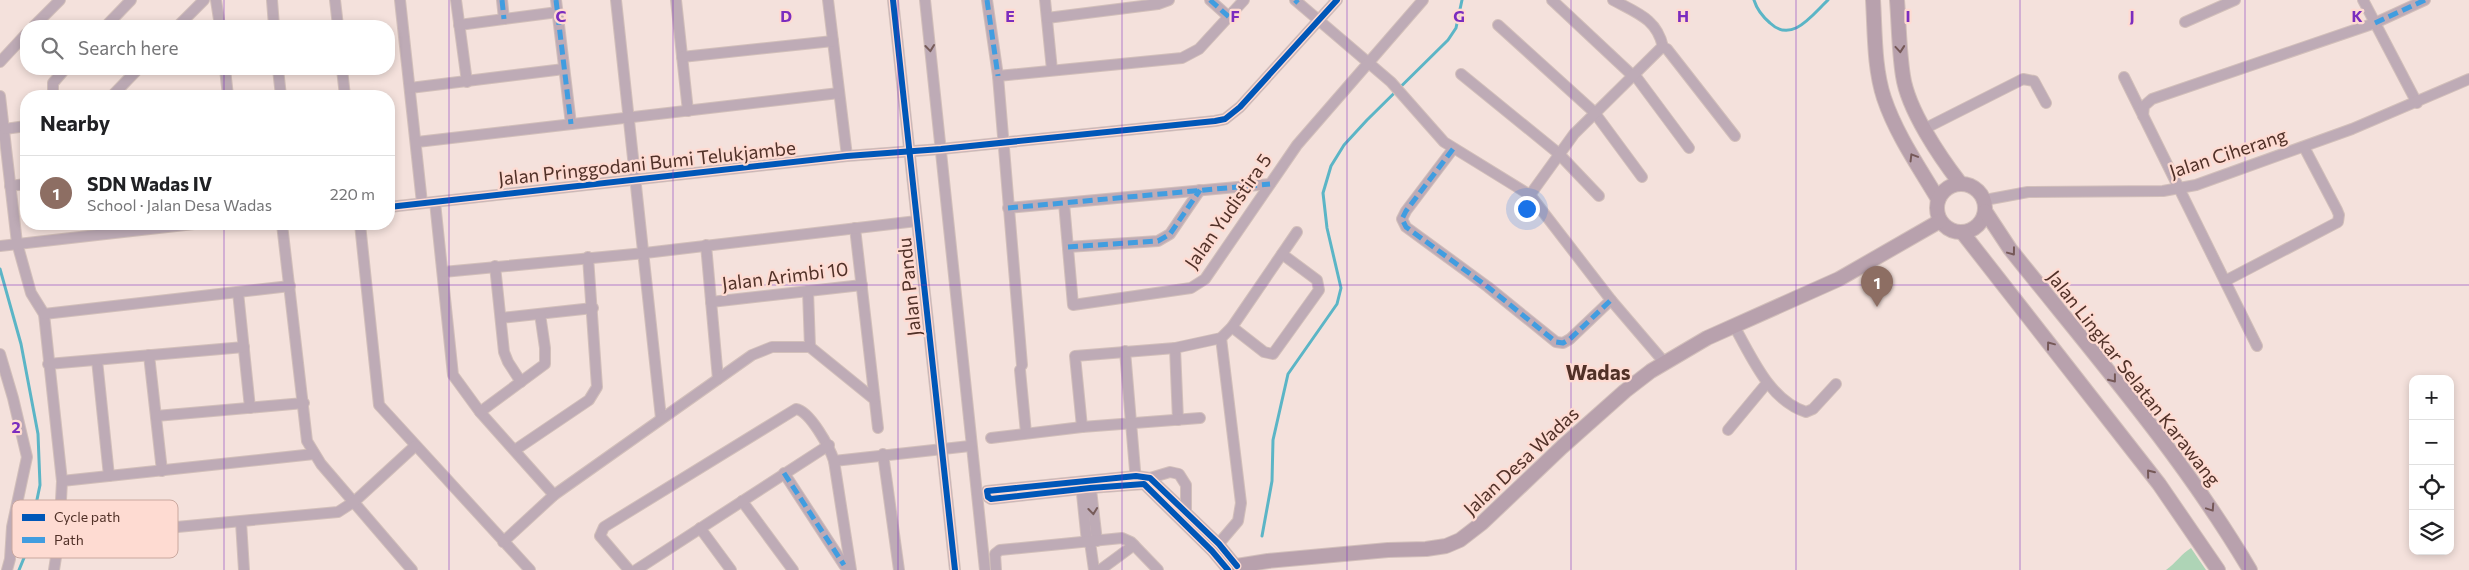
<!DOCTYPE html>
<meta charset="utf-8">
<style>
:root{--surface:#fff;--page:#f2f2f2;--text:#202124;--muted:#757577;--line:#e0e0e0;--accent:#ea580c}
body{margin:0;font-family:Commissioner,sans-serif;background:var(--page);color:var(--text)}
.controls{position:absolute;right:15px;bottom:15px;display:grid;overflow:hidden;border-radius:10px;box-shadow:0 2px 8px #0003}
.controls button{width:45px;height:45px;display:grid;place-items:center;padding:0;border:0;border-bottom:1px solid var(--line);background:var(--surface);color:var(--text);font:25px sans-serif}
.you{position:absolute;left:1526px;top:208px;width:18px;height:18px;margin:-12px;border:4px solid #fff;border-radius:50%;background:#1a73e8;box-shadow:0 0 0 8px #1a73e833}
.badge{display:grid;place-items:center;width:32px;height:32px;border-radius:50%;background:var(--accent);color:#fff;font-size:16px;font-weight:700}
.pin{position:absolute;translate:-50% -41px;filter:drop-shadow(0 1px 2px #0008)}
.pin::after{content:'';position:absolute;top:26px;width:18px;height:15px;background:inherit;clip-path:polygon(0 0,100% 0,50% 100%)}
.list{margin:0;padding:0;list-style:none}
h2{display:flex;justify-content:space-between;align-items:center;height:65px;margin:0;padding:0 20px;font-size:21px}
h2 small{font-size:16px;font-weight:400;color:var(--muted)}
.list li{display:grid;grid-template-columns:32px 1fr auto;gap:15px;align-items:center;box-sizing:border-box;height:75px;padding:0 20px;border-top:1px solid var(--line)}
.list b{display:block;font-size:19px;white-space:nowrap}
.list p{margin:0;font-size:16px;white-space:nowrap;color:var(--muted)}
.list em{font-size:16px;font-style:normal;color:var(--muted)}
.icon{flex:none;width:28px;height:28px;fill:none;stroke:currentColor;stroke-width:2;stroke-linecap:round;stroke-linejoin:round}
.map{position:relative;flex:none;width:2469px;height:570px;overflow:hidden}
.search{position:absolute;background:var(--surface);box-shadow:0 2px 8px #0003;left:20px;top:20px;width:375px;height:55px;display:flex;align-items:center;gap:12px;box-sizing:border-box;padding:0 18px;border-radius:20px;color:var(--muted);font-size:19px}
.panel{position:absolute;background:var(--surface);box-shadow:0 2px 8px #0003;left:20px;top:90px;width:375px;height:140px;border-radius:20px}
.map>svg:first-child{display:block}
</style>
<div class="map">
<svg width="2469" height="570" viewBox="0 0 2469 570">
<rect width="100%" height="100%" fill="#f4e1dc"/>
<path fill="#aed4b6" d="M 2191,548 L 2206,570 L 2166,570 C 2176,563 2181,554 2191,548 Z"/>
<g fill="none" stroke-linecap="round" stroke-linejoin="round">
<g stroke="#5bb5c6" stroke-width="3">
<path d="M 1754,0 C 1757,10 1762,16 1770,23 C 1792,44 1812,15 1828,0"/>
<polyline points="0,269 21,344 38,434 40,485 26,553 19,570"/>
<polyline points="1262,536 1272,481 1273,440 1288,374 1337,304 1341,288 1327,228 1323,193 1331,166 1344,145 1367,120 1448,40 1456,28 1462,0"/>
</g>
<defs>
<g id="minor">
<polyline points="216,0 220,26"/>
<polyline points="272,0 274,26"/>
<polyline points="335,0 338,26"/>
<polyline points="400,0 422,203"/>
<polyline points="456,0 467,82"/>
<polyline points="502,0 504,19"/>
<polyline points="556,0 571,124"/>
<polyline points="616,0 661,418"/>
<polyline points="676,0 688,111"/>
<polyline points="828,0 847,156"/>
<polyline points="893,0 955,570"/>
<polyline points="925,0 985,570"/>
<polyline points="987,0 998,76 1022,365"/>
<polyline points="1045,0 1052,70"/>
<polyline points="1210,0 1229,17"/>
<polyline points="1295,0 1391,82 1444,142 1530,195 1611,300 1664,362"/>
<polyline points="1552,0 1632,75"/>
<path d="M 1613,0 C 1637,13 1657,19 1663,47"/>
<polyline points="2363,0 2417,103"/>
<polyline points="1047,18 1158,4 1169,0"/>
<polyline points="2185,22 2235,0"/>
<polyline points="459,25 558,12"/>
<polyline points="1498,25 1594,112 1642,177"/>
<polyline points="34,26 60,0"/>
<polyline points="106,26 131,0"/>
<polyline points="178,26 204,0"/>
<polyline points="682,57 833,41"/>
<polyline points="0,62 26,34"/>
<polyline points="225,69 228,96"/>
<polyline points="278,69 281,96"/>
<polyline points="342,69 345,96"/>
<polyline points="1461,74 1558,153 1599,196"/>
<polyline points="1634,74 1689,148"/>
<polyline points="998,76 1182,58 1199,49 1244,0"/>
<polyline points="2124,77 2257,346"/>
<polyline points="410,88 564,69"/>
<polyline points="0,96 17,243 31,293 44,314 62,481 59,538 54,570"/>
<polyline points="53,96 53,83 65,69"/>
<polyline points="112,96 138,69"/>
<polyline points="2143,116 2144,106 2152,99 2375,23 2425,0"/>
<polyline points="5,129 26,126"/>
<polyline points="1924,129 2023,79 2034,81 2046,103"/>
<polyline points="417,142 839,93"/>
<polyline points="1453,149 1406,211 1402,219 1406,227 1488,287 1556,342 1563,343 1570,339 1611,300"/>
<polyline points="10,186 26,184"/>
<polyline points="1530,195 1574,134 1662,47 1667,49 1735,136"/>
<polyline points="1985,200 2028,192 2163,191 2196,185 2352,129 2469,79"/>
<polyline points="435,202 453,375 480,412 554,495"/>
<polyline points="1064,203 1073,305 1184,289 1191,288 1205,279 1297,145 1423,0"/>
<polyline points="389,207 847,156 941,149 1215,121 1225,119 1240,107 1337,0"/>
<polyline points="1008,208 1270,184"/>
<polyline points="282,224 307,441 321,464 412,570"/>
<polyline points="360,224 379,405 530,570"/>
<polyline points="855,228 878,428"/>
<polyline points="706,245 718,379"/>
<polyline points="0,246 194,224"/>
<polyline points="1068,247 1158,241 1170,234 1200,190"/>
<polyline points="495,266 504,352 508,362 521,382"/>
<polyline points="443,272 645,253 917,221"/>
<polyline points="2225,281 2338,222 2339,215 2337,210 2304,147"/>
<polyline points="808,291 810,347"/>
<polyline points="238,292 250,408"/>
<polyline points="711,302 862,285"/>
<polyline points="44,314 290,286"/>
<polyline points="501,318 593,308"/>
<path d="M 1734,326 C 1752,357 1769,400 1806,412 L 1813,409 L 1836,384"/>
<polyline points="1232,327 1264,352 1273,354 1319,290 1317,280 1282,254"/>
<polyline points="1175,348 1178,420"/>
<polyline points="1125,351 1136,482"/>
<polyline points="0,354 13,398 27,457 12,527 10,559 7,570"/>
<polyline points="149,355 162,471"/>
<polyline points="97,360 109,476"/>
<polyline points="48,364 244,347"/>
<polyline points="1020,370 1026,433"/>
<polyline points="480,412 545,364 545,348 540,314"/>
<polyline points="156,416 304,403"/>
<polyline points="1082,427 1075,356 1175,348 1221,338 1232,327 1297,232"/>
<polyline points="1728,430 1767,383"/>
<polyline points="991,438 1082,427 1200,418"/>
<polyline points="515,450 589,400 597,387 588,257"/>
<polyline points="883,454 899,570"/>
<polyline points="834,461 970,446"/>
<polyline points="784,473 844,565"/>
<polyline points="62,481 314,454"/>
<polyline points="1090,481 1097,541"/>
<polyline points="1147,482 1150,478 1170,472 1179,474 1186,485 1186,511 1183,512"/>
<polyline points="1081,484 1087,542"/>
<polyline points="742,501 793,570"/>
<polyline points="241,522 244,570"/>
<polyline points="700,528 731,570"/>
<polyline points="59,538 338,512 355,501 415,446"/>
<polyline points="503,542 554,495 752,355 772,347 810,347 874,399"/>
<polyline points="1090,542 1094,570"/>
<polyline points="1215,548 1238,521 1241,503 1221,338"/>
<path d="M 629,570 L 600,536 L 604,527 L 796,409 C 810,411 830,448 834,461 L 851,570"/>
<polyline points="636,570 829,445"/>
<polyline points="996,570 995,554 1000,550 1122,538 1131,542 1158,570"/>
<polyline points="1100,570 1134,545"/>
<polyline points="1228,570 1212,551 1144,484 1090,488 991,499 988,497 987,491 1136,476 1150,478 1219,544 1237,566"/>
</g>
<g id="major">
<path d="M 1873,0 C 1875,32 1874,68 1884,98 C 1896,134 1919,167 1938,199"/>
<path d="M 1897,0 C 1899,25 1899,51 1903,76 C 1908,110 1940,157 1960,183"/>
<circle cx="1961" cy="208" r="24"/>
<path d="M 1985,211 L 2010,249 C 2093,353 2182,455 2250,570"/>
<polyline points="1962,232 2159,484 2218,570"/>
<polyline points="1228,570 1237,566 1268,561 1388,550 1426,549 1446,546 1460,540 1482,523 1562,447 1625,391 1651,371 1707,338 1839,279 1940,221"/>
</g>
</defs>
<use href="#minor" stroke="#d2bfba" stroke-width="12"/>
<use href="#major" stroke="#d2bfba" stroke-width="16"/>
<use href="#minor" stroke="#beabb6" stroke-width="10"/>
<use href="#major" stroke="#b8a1ad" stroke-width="14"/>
<g stroke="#419de0" stroke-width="5" stroke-dasharray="10 5" stroke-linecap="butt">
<polyline points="502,0 504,19"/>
<polyline points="556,0 571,124"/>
<polyline points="987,0 998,76"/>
<polyline points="1210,0 1229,17"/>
<polyline points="1295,0 1298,3"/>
<polyline points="2375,23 2425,0"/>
<polyline points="1453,149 1406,211 1402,219 1406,227 1488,287 1556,342 1563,343 1570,339 1611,300"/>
<polyline points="1008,208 1270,184"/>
<polyline points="1068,247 1158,241 1170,234 1200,190"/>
<polyline points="784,473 844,565"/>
</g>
<defs>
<g id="cycleway">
<polyline points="893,0 955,570"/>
<polyline points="389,207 847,156 941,149 1215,121 1225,119 1240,107 1337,0"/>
<polyline points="1228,570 1212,551 1144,484 1090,488 991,499 988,497 987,491 1136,476 1150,478 1219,544 1237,566"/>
</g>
</defs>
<use href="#cycleway" stroke="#fedbd2" stroke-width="9"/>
<use href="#cycleway" stroke="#0057b8" stroke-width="6"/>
</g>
<defs><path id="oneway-chevron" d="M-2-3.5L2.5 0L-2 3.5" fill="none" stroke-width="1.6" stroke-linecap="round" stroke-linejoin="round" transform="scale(1.25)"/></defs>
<g stroke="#775c5a">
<use href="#oneway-chevron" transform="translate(930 48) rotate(84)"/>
<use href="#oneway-chevron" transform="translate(1093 511) rotate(84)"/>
</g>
<g stroke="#755857">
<use href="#oneway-chevron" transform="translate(1900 49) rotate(85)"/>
<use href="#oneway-chevron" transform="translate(1913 157) rotate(-121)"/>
<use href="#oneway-chevron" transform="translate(2012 252) rotate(53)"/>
<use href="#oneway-chevron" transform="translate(2050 345) rotate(-127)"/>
<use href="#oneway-chevron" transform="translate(2113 379) rotate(52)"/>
<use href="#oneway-chevron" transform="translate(2150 473) rotate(-129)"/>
<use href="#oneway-chevron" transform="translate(2211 508) rotate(56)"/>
</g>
<path fill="none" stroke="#7b2cbf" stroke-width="1" stroke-opacity="0.55" d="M 224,0 L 224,26M 449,0 L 449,570M 673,0 L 673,570M 898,0 L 898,570M 1122,0 L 1122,570M 1347,0 L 1347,570M 1571,0 L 1571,570M 1796,0 L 1796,570M 2020,0 L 2020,570M 2245,0 L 2245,570M 224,69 L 224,96M 224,224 L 224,570M 0,285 L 2469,285"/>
<g text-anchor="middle" stroke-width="4.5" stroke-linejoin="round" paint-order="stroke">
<g font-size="19" fill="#513128" stroke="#fedbd2">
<text transform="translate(2228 153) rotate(-18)" y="7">Jalan Ciherang</text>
<text transform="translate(647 163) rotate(-6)" y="7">Jalan Pringgodani Bumi Telukjambe</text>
<text transform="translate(1228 211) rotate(-55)" y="7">Jalan Yudistira 5</text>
<text transform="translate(785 276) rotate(-7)" y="7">Jalan Arimbi 10</text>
<text transform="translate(909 287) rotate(-96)" y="7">Jalan Pandu</text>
<text transform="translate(2134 378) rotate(52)" y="7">Jalan Lingkar Selatan Karawang</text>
<text transform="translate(1521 461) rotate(-43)" y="7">Jalan Desa Wadas</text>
</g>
<g font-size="21" font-weight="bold" fill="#513128" stroke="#fedbd2">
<text x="1598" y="380">Wadas</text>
</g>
</g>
<rect x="12" y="500" width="166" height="58" rx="8" fill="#fedbd2" stroke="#caa89f" stroke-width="1"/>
<rect x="22" y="514" width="23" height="7" fill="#0057b8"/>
<rect x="22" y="537" width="23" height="6" fill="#419de0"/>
<g font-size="14" fill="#513128">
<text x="54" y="522">Cycle path</text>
<text x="54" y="545">Path</text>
</g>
<g font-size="16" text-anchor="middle" font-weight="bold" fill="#7b2cbf" stroke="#fedbd2" stroke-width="4.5" stroke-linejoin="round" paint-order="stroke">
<text x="561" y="22">C</text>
<text x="786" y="22">D</text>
<text x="1010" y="22">E</text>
<text x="1235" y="22">F</text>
<text x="1459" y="22">G</text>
<text x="1683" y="22">H</text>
<text x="1908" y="22">I</text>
<text x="2132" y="22">J</text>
<text x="2357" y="22">K</text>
<text x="16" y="433">2</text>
</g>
</svg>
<div class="controls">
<button>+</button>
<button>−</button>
<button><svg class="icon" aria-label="locate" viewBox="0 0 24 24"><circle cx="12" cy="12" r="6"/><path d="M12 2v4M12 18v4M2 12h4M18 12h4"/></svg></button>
<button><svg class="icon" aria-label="layers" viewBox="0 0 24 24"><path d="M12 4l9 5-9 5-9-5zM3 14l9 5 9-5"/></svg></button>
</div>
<div class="you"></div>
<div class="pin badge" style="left:1877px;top:307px;background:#8d6e63">1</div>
<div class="search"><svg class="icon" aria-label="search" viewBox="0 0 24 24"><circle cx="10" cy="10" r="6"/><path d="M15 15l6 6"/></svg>Search here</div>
<section class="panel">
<h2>Nearby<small></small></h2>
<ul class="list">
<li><span class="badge" style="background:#8d6e63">1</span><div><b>SDN Wadas IV</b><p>School · Jalan Desa Wadas</p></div><em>220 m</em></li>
</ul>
</section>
</div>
